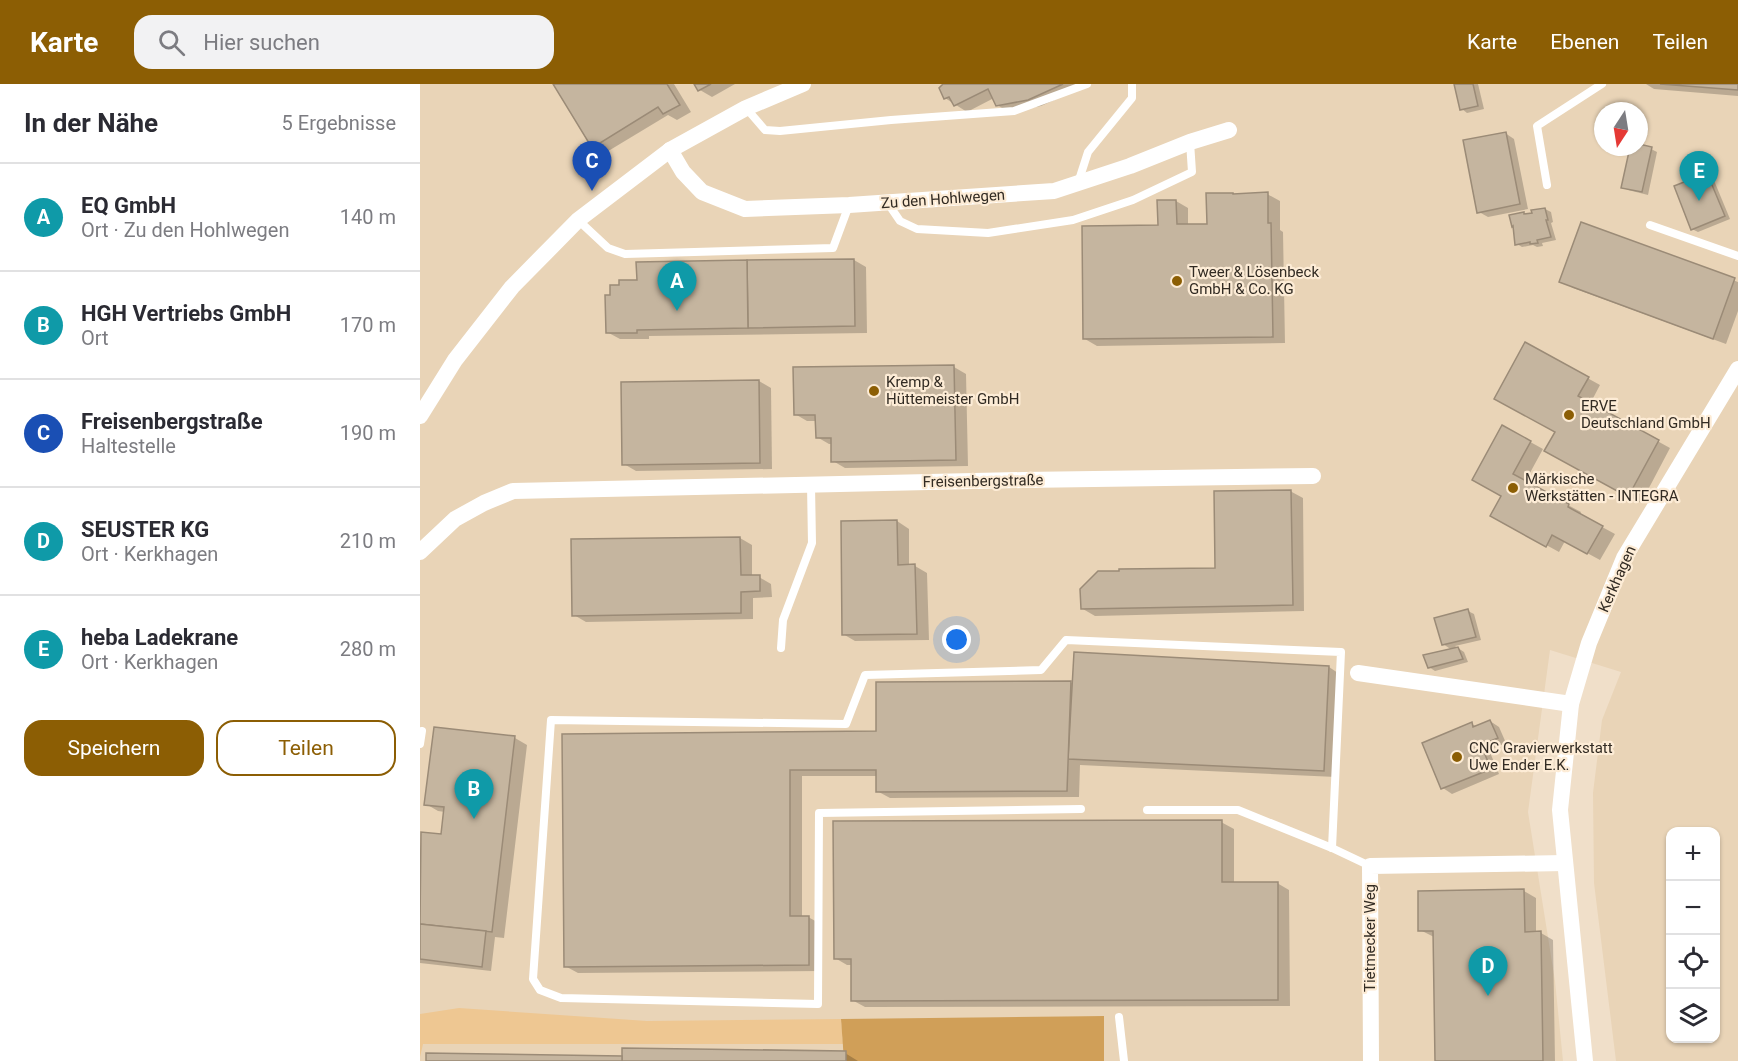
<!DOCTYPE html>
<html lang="de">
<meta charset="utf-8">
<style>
:root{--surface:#fff;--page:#f2f2f3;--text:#2b2b33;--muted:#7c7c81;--line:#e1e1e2;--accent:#8c5e04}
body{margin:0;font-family:Roboto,sans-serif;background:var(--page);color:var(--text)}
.controls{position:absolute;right:18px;bottom:18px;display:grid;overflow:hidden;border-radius:12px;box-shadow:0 2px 4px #0004}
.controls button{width:54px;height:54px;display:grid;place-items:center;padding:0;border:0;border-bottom:2px solid var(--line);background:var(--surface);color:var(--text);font:30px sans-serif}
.compass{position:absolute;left:1174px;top:18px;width:54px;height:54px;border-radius:50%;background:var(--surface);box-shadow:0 2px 4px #0004;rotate:192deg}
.you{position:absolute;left:537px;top:556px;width:21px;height:21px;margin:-15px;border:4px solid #fff;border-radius:50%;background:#1a73e8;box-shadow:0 0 0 9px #1a73e833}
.badge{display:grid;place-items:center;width:39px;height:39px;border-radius:50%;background:var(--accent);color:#fff;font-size:20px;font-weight:700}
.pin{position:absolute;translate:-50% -50px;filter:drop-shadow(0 2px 3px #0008)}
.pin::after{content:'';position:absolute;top:32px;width:21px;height:18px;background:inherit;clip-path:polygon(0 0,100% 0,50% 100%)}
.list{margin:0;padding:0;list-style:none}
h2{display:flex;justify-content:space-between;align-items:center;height:78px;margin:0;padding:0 24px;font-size:26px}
h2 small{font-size:20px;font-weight:400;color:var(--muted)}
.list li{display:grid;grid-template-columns:39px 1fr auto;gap:18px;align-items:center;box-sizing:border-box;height:108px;padding:0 24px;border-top:2px solid var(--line)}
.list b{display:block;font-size:22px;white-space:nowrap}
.list p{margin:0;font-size:20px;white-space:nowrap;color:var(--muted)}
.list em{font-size:20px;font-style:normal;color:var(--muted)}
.actions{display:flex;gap:12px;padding:18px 24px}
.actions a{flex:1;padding:14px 0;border:2px solid var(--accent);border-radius:18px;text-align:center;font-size:21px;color:var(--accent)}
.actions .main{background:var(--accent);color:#fff}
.icon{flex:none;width:33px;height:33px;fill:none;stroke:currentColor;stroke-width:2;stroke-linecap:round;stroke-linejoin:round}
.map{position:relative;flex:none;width:1318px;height:977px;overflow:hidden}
header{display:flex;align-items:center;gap:36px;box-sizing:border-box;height:84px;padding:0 30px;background:var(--accent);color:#fff}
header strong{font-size:28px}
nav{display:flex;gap:33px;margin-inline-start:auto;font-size:21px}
.search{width:420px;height:54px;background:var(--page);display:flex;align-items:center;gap:15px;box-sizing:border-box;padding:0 21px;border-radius:18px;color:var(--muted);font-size:22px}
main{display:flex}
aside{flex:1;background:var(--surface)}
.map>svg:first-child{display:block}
</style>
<header>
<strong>Karte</strong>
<div class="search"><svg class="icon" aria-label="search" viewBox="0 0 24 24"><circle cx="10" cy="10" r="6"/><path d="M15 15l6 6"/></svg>Hier suchen</div>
<nav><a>Karte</a><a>Ebenen</a><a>Teilen</a></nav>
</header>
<main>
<aside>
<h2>In der Nähe<small>5 Ergebnisse</small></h2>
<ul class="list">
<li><span class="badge" style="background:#0f9aa8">A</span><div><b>EQ GmbH</b><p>Ort · Zu den Hohlwegen</p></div><em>140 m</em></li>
<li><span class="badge" style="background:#0f9aa8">B</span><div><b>HGH Vertriebs GmbH</b><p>Ort</p></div><em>170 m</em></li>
<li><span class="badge" style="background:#1a4fb4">C</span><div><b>Freisenbergstraße</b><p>Haltestelle</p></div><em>190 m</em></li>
<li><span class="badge" style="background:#0f9aa8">D</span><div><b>SEUSTER KG</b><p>Ort · Kerkhagen</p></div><em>210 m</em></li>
<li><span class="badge" style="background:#0f9aa8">E</span><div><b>heba Ladekrane</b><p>Ort · Kerkhagen</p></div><em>280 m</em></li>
</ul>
<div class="actions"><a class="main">Speichern</a><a>Teilen</a></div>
</aside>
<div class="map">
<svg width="1318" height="977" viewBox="0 0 1318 977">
<rect width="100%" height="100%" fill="#f0dfc9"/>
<path fill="#e9d4b7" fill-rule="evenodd" d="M 0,0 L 1318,0 L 1318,977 L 1196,977 L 1174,799 L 1173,709 L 1182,636 L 1201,588 L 1130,566 L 1108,728 L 1135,897 L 1143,977 L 684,977 L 684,932 L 421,936 L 424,977 L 0,977 ZM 1183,27 L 1219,27 L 1219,63 L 1183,63 ZM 1250,748 L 1296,748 L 1296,954 L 1250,954 Z"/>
<polygon fill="#eec792" points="39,924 227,937 421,935 423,960 3,960 0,973 0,930"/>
<polygon fill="#d09f58" points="684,932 684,977 424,977 421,935"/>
<g fill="#0003">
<polygon points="135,0 254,0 271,28 257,36 248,31 185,69 173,62"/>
<polygon points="276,0 315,0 292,13 280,6"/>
<polygon points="527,0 661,0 663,3 621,22 589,28 577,21 574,14 547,28 525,14"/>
<polygon points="1036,0 1058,0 1064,25 1047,29 1042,25"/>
<polygon points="1226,0 1318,0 1318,12 1234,5"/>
<polygon points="1085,49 1094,55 1108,125 1068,133 1059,128"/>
<polygon points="1211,63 1231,65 1237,68 1228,111 1208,106 1202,103"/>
<polygon points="1287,90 1293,94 1310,135 1278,148 1272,145"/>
<polygon points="847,110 860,117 860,146 863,148 865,259 677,262 665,255 756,117 768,124 768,142 788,141"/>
<polygon points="1125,125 1131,128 1133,138 1131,139 1136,156 1122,159 1123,162 1117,163 1113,161 1102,163 1097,160 1103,129 1107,131"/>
<polygon points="1162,140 1318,198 1318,227 1306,260 1153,204 1141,197"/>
<polygon points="434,176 446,183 447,249 229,252 229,255 200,255 187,248 191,212 218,197"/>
<polygon points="1106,260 1180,301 1170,320 1250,364 1221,419 1126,367 1137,347"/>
<polygon points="534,283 546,290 548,382 425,384 413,377 413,360 409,360 397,353 397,337 387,337 375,330"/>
<polygon points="339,297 351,304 352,385 216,387 204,380"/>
<polygon points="1083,343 1123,365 1105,398 1161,428 1160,431 1195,450 1180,476 1145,457 1139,468 1072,431 1083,412"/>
<polygon points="870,407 883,414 884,527 675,532 663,525 796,485"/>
<polygon points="477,437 489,445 489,482 495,482 507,489 509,556 435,557 423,550"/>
<polygon points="320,454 332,461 332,493 339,493 351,500 352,513 333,514 333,535 166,538 154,531"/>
<polygon points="1048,527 1054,530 1061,556 1035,562 1044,568 1048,578 1015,587 1009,583 1032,566 1023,560"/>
<polygon points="909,583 921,591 916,693 660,681 659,713 470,714 457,707 457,692 382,692 382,833 388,833 401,840 401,887 158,889 145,882 144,651 457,648 457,599 653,599"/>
<polygon points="1070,637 1079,643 1086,659 1069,666 1079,690 1032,710 1023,704 1052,640 1057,643"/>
<polygon points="15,644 95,654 107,661 84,854 75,853 71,887 0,879 0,770 2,750 22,752 25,728 18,727 6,720"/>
<polygon points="801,738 814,745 814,799 857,799 869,806 870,922 445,923 432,916 432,881 427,881 415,874"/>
<polygon points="1104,807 1116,814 1116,849 1121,849 1133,856 1135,977 1016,977 1014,853 1000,846"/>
<polygon points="425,969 438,977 7,977 204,974"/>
</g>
<g fill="#c5b59f" stroke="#9b8b77" stroke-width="1.5">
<polygon points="133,0 247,0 260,21 243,30 238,23 172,64"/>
<polygon points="274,0 291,0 278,7"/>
<polygon points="523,0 643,0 608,16 576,22 568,5 534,22 529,13 524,15 519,4"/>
<polygon points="1034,0 1053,0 1058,22 1040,26"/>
<polygon points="1240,0 1318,0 1318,6"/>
<polygon points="1086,48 1100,120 1057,129 1043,56"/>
<polygon points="1219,60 1232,63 1222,108 1201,104 1210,63 1219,63"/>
<polygon points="1287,89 1305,132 1271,146 1254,102"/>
<polygon points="848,108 848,139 851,139 853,253 663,255 662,142 738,141 737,116 756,116 757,140 787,140 786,109 813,109 813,110"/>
<polygon points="1125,124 1128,136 1126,136 1131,153 1117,156 1118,159 1110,160 1110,158 1095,161 1093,142 1092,143 1089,131 1104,128 1104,130 1112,129 1111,126"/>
<polygon points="1161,138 1315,194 1293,255 1139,198"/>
<polygon points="434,175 435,242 328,244 327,176"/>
<polygon points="327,176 328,244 217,246 217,249 186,249 185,211 190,211 190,201 199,201 199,196 217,196 216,178"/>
<polygon points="1105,258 1169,293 1158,312 1239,356 1208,413 1124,367 1135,348 1074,315"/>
<polygon points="534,281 536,376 411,378 411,354 396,354 395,331 374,331 373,283"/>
<polygon points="339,296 340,379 202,381 201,298"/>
<polygon points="1082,341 1111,357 1093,390 1149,420 1148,423 1183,442 1167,470 1132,451 1126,463 1070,432 1081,412 1052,396"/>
<polygon points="871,406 873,521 661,525 660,505 678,487 699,487 699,485 795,484 794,407"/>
<polygon points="477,436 478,481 495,480 497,550 422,551 421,437"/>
<polygon points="320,453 321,491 340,491 340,507 321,508 321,529 152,532 151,455"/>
<polygon points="1048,525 1056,553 1022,561 1014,534"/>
<polygon points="1038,563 1043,575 1008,584 1003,571"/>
<polygon points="654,568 909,582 904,687 648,675"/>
<polygon points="651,597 647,707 456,708 456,686 370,686 370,832 389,832 389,881 144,883 142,650 456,647 456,598"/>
<polygon points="1070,636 1078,654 1061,661 1071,685 1021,705 1002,659 1052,638 1053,643"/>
<polygon points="14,643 95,652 72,848 0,840 1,748 21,750 24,723 4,721"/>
<polygon points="802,736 802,798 858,798 858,916 431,917 431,875 414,875 413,737"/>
<polygon points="1104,805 1105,848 1121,847 1123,977 1015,977 1013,847 998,847 998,807"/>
<polygon points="0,840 66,847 62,883 0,875"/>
<polygon points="202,964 426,967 426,977 202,977"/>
<polygon points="6,969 202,972 202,977 6,977"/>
</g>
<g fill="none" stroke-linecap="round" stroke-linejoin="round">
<g stroke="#fff" stroke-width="8">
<polyline points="326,24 345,46 360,47 471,36 594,27 667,0"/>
<polyline points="658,99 668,68 712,14 712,0"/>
<polyline points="1127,101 1117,42 1182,0"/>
<polyline points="467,118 480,137 497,145 568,149 653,136 713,116 772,88 770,58"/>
<polyline points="158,136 188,164 205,170 413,164 429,121"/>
<polyline points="1230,141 1318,172"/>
<polyline points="361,564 363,536 392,459 391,401"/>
<polyline points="0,660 2,647"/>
<polyline points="661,725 399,729 398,920 141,914 120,906 113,895 131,636 426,640 445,591 621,586 646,556 921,568 912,764"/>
<polyline points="727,726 818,726 912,764 950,782"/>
<polyline points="699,933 704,977"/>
</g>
<g stroke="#fff" stroke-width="16">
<polyline points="250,66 263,88 282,108 325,125 429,121 634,107 710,82 770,58 809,46"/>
<polyline points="0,332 35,276 92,203 158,136 250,66 326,24 383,0"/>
<polyline points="0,468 35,435 64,419 93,407 603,396 893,392"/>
<polyline points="938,589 1151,620"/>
<polyline points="951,977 950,782 1145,779"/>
<polyline points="1165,977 1140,726 1151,620 1169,559 1204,474 1318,285"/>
</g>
</g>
<g fill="#8c5e04" stroke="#fdecd6" stroke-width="2">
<circle cx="757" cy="197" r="6"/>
<circle cx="454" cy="307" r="6"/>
<circle cx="1149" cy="331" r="6"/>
<circle cx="1093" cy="404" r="6"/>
<circle cx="1037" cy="673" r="6"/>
</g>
<g text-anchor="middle" stroke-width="4.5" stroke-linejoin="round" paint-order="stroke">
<g font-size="15" fill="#322b23" stroke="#fdecd6">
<text transform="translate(523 115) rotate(-4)" y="5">Zu den Hohlwegen</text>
<text transform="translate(563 397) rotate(-1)" y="5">Freisenbergstraße</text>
<text transform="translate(1197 495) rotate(-66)" y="5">Kerkhagen</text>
<text transform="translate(950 854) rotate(-90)" y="5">Tietmecker Weg</text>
</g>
<g font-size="15" fill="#322b23" stroke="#fdecd6" text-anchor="start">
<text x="769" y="193">Tweer &amp; Lösenbeck<tspan x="769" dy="17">GmbH &amp; Co. KG</tspan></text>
<text x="466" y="303">Kremp &amp;<tspan x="466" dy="17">Hüttemeister GmbH</tspan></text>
<text x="1161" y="327">ERVE<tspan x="1161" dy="17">Deutschland GmbH</tspan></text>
<text x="1105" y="400">Märkische<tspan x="1105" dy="17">Werkstätten - INTEGRA</tspan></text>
<text x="1049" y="669">CNC Gravierwerkstatt<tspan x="1049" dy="17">Uwe Ender E.K.</tspan></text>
</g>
</g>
</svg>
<div class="controls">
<button>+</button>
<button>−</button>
<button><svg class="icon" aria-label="locate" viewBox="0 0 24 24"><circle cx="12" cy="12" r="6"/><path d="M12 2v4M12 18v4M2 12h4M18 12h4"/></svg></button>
<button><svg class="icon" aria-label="layers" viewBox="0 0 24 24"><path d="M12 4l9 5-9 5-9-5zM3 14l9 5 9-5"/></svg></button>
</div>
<svg class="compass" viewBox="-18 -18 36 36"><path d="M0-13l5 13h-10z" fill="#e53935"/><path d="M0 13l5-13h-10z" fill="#7c7c81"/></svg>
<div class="you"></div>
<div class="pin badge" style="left:257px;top:227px;background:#0f9aa8">A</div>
<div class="pin badge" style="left:54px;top:735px;background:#0f9aa8">B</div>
<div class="pin badge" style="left:172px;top:107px;background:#1a4fb4">C</div>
<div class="pin badge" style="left:1068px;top:912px;background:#0f9aa8">D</div>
<div class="pin badge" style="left:1279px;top:117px;background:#0f9aa8">E</div>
</div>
</main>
